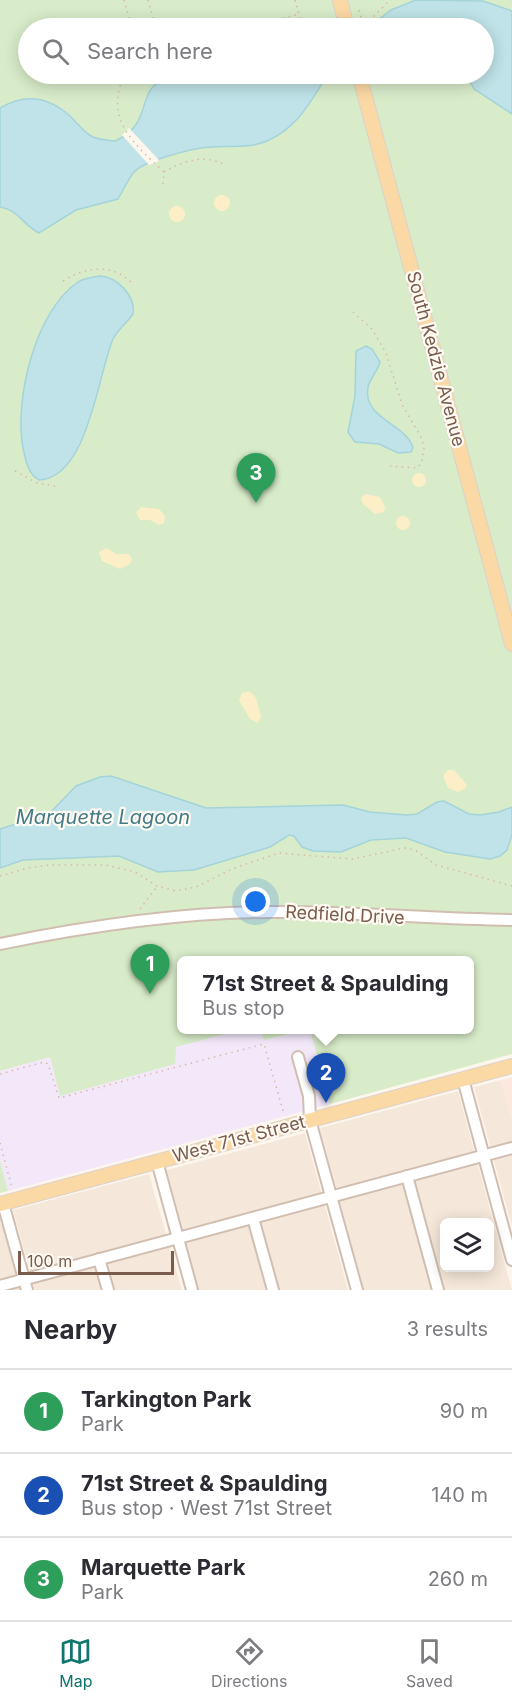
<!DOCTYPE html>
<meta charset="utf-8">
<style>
:root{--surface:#fff;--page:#f2f2f3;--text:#2b2b33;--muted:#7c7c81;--line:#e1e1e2;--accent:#0f766e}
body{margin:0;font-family:Inter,sans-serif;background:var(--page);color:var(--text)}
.controls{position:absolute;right:18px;bottom:18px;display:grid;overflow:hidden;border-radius:9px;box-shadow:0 3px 15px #0003}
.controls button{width:54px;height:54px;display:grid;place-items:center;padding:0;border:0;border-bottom:2px solid var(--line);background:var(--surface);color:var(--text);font:30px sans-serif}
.scale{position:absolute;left:18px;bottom:15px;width:156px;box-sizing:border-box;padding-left:6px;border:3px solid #7a5c4d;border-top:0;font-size:16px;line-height:21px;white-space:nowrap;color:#7a5c4d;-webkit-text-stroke:4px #fffaf3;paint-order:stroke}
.you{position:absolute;left:256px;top:902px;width:21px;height:21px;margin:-15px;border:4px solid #fff;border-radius:50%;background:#1a73e8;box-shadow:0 0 0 9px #1a73e833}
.badge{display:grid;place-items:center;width:39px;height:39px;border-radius:50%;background:var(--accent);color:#fff;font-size:20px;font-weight:700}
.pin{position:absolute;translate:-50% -50px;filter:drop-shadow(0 2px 3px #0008)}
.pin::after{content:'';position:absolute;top:32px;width:21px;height:18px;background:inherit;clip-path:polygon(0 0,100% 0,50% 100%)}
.popup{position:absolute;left:177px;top:956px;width:297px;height:78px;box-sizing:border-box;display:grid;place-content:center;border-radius:9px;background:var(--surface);filter:drop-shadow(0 2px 4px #0005);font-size:20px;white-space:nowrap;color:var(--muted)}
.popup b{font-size:22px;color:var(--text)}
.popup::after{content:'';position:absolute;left:50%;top:100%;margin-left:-12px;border:12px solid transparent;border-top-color:var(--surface)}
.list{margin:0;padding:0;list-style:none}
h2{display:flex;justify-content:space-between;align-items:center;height:78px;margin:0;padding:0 24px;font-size:26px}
h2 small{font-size:20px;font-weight:400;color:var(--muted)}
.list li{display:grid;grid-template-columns:39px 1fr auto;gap:18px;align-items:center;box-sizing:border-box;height:84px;padding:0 24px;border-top:2px solid var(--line)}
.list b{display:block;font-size:22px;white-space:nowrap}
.list p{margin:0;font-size:20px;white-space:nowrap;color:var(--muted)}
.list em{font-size:20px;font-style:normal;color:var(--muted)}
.icon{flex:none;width:33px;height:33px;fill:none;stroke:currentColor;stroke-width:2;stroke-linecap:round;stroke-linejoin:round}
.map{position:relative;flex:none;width:512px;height:1290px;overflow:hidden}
.search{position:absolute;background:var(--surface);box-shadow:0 3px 15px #0003;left:18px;right:18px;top:18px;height:66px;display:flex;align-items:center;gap:15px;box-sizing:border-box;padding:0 21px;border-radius:33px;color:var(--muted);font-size:22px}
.sheet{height:330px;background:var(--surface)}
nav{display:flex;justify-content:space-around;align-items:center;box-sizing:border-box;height:84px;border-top:2px solid var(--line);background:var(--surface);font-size:16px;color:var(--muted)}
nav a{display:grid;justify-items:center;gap:3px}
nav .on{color:var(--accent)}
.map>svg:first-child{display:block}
</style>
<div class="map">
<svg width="512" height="1290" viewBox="0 0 512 1290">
<rect width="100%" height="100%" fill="#fdf6ec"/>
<g fill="#f5e8da" fill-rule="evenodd">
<polygon points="501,1080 512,1119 512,1227 474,1087"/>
<path d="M 458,1091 L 512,1290 L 364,1290 L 320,1128 ZM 444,1222 L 490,1222 L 490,1268 L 444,1268 Z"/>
<polygon points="305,1133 348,1290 199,1290 167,1170"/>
<polygon points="149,1174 182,1290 35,1290 13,1210"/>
<polygon points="0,1218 20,1290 0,1290"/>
</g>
<polygon fill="#fde8e0" points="512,1077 512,1119 501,1080"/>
<polygon fill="#f3e8fa" points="241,1030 261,1030 265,1040 310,1030 330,1104 8,1191 0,1160 0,1071 50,1057 60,1095 175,1047"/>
<g fill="#d8ecc9" fill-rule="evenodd">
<path d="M 0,0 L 512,0 L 512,1054 L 330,1104 L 310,1030 L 470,1030 L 470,960 L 182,960 L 182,1030 L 241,1030 L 176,1047 L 175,1064 L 60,1096 L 50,1057 L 0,1071 ZM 28,28 L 484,28 L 484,74 L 28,74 Z"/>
<polygon points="261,1030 304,1030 264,1040"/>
<polygon points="0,1160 8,1191 0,1193"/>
</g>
<g fill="#fcefc7">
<circle cx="222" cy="203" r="8"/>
<circle cx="177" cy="214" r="8"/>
<circle cx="419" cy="480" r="7"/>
<polygon points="365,494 380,497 385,507 384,512 375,514 363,504 361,498"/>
<polygon points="141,507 159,509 165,516 164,523 159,525 150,520 140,520 136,513"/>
<circle cx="403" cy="523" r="7"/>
<polygon points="107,548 116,554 129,554 132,559 130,564 120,569 102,561 99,552"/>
<polygon points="249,691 256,698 261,717 258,723 250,719 239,700 242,693"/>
<polygon points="448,770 454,770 467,785 465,789 458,792 448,788 443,776"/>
</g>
<g fill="#bfe3e8" stroke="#a5d3da" stroke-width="1.5">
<polygon points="416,0 483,1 512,11 512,114 474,89 466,74 484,74 484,28 361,28 373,24 391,10"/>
<path d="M 227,74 L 328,74 C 311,100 299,127 267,141 C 251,148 231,146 213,147 C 197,147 145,160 134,172 C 128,179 123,191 118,199 L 76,210 L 39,233 C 23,225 19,210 0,207 L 0,108 C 25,93 49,97 70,116 C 76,122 83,131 91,136 C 98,140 107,140 115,141 C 151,126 138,94 158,83 C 166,78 173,84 181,83 C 196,82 213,77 227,74 Z"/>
<path d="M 100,276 C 117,277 136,296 133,314 C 127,323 118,329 113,339 C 98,374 88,478 39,480 C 27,473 26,460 23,448 C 14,400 35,311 78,282 C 84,278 93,277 100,276 Z"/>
<path d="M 366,346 L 372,349 L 380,362 C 378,371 370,378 368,387 C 362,419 407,424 413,448 L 411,452 L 398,453 L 379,444 L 355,442 L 348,432 L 355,396 L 356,351 Z"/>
<polygon points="111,776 206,808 343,805 370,812 406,815 417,814 437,802 444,801 469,814 480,815 499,812 512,807 512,835 507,850 500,856 490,859 445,852 406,838 371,840 341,852 313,851 302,847 294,836 289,835 270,847 194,870 158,872 119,856 23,860 0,868 0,829 50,813 76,786 100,777"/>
</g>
<polygon fill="#fdf6ec" points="129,128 159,160 156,163 149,165 122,135"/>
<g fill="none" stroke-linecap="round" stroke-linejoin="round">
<defs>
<g id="minor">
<path d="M 0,944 C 89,926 189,911 280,912 C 357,912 435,919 512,920"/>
<polyline points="298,1057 309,1096 310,1120 357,1290"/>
<polyline points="463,1079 512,1260"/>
<polyline points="157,1161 192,1290"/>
<polyline points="407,1176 438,1290"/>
<polyline points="3,1203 27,1290"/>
<polyline points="253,1218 273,1290"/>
<polyline points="99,1259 108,1290"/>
<polyline points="0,1286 512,1148"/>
</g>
<g id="major">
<polyline points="340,0 347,28"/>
<polyline points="359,74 512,644"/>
<polyline points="0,1204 512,1066"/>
</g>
</defs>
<use href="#minor" stroke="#d1beb0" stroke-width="14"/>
<use href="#major" stroke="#dad1cd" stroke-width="16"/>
<g stroke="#d9b8a5" stroke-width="1.5" stroke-dasharray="1.5 4.5" stroke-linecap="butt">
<polyline points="124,0 132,28"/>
<polyline points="148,0 156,28"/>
<polyline points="295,0 303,28"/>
<polyline points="329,18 331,28"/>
<polyline points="365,25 390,0"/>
<polyline points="248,28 299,14"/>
<path d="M 125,74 C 103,118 133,143 164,172"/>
<polyline points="168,74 171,79"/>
<path d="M 163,184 L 164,172 C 183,161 203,154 223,164"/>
<path d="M 63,281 C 85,267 111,263 131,282"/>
<polyline points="353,312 372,329 386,353 402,404 422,439 424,448 421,464 417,468 390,466"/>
<polyline points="15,471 37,483 55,486"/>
<polyline points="0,876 28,868 51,865 106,865 135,872 157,886 176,891 196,887 234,868 279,853 352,859 405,848 415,850 436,865 512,886"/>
<polyline points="140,909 157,887"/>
<polyline points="0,1074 44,1062 48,1064 59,1098 264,1044 284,1114"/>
<polyline points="0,1143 12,1188"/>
</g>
<use href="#minor" stroke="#fff" stroke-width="10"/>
<use href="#major" stroke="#fbd9a5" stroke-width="14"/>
<polyline stroke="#d9b8a5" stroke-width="1.5" stroke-dasharray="1.5 4.5" stroke-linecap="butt" points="359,10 364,28"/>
</g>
<g text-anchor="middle" stroke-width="4.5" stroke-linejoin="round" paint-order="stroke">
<g font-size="18" fill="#7a5c4d" stroke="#fffaf3">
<text transform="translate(436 359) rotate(75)" y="6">South Kedzie Avenue</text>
<text transform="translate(345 915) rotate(3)" y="6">Redfield Drive</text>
<text transform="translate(239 1139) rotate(-15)" y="6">West 71st Street</text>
</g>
<g font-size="20" font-style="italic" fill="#437c86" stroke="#fffaf3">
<text x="103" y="824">Marquette Lagoon</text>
</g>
</g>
</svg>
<div class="controls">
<button><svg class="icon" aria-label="layers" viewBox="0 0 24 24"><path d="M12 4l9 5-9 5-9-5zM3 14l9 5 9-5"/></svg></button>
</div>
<div class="scale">100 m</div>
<div class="you"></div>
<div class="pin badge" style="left:150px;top:994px;background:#2e9e5b">1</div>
<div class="pin badge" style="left:326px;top:1103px;background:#1a4fb4">2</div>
<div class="popup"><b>71st Street &amp; Spaulding</b>Bus stop</div>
<div class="pin badge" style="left:256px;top:503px;background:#2e9e5b">3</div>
<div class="search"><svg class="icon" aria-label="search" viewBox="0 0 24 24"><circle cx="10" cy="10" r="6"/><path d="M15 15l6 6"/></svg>Search here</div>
</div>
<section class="sheet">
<h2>Nearby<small>3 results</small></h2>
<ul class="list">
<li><span class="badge" style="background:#2e9e5b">1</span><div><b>Tarkington Park</b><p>Park</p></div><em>90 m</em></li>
<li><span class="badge" style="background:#1a4fb4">2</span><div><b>71st Street &amp; Spaulding</b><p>Bus stop · West 71st Street</p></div><em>140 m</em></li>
<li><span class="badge" style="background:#2e9e5b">3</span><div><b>Marquette Park</b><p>Park</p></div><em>260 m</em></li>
</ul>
</section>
<nav>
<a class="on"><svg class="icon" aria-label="map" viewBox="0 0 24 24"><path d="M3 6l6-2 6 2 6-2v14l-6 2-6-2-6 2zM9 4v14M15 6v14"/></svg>Map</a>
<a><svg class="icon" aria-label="directions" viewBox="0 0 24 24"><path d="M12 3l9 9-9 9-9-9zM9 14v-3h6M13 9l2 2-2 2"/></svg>Directions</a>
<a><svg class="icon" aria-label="saved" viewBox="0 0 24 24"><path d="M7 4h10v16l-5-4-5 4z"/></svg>Saved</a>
</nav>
